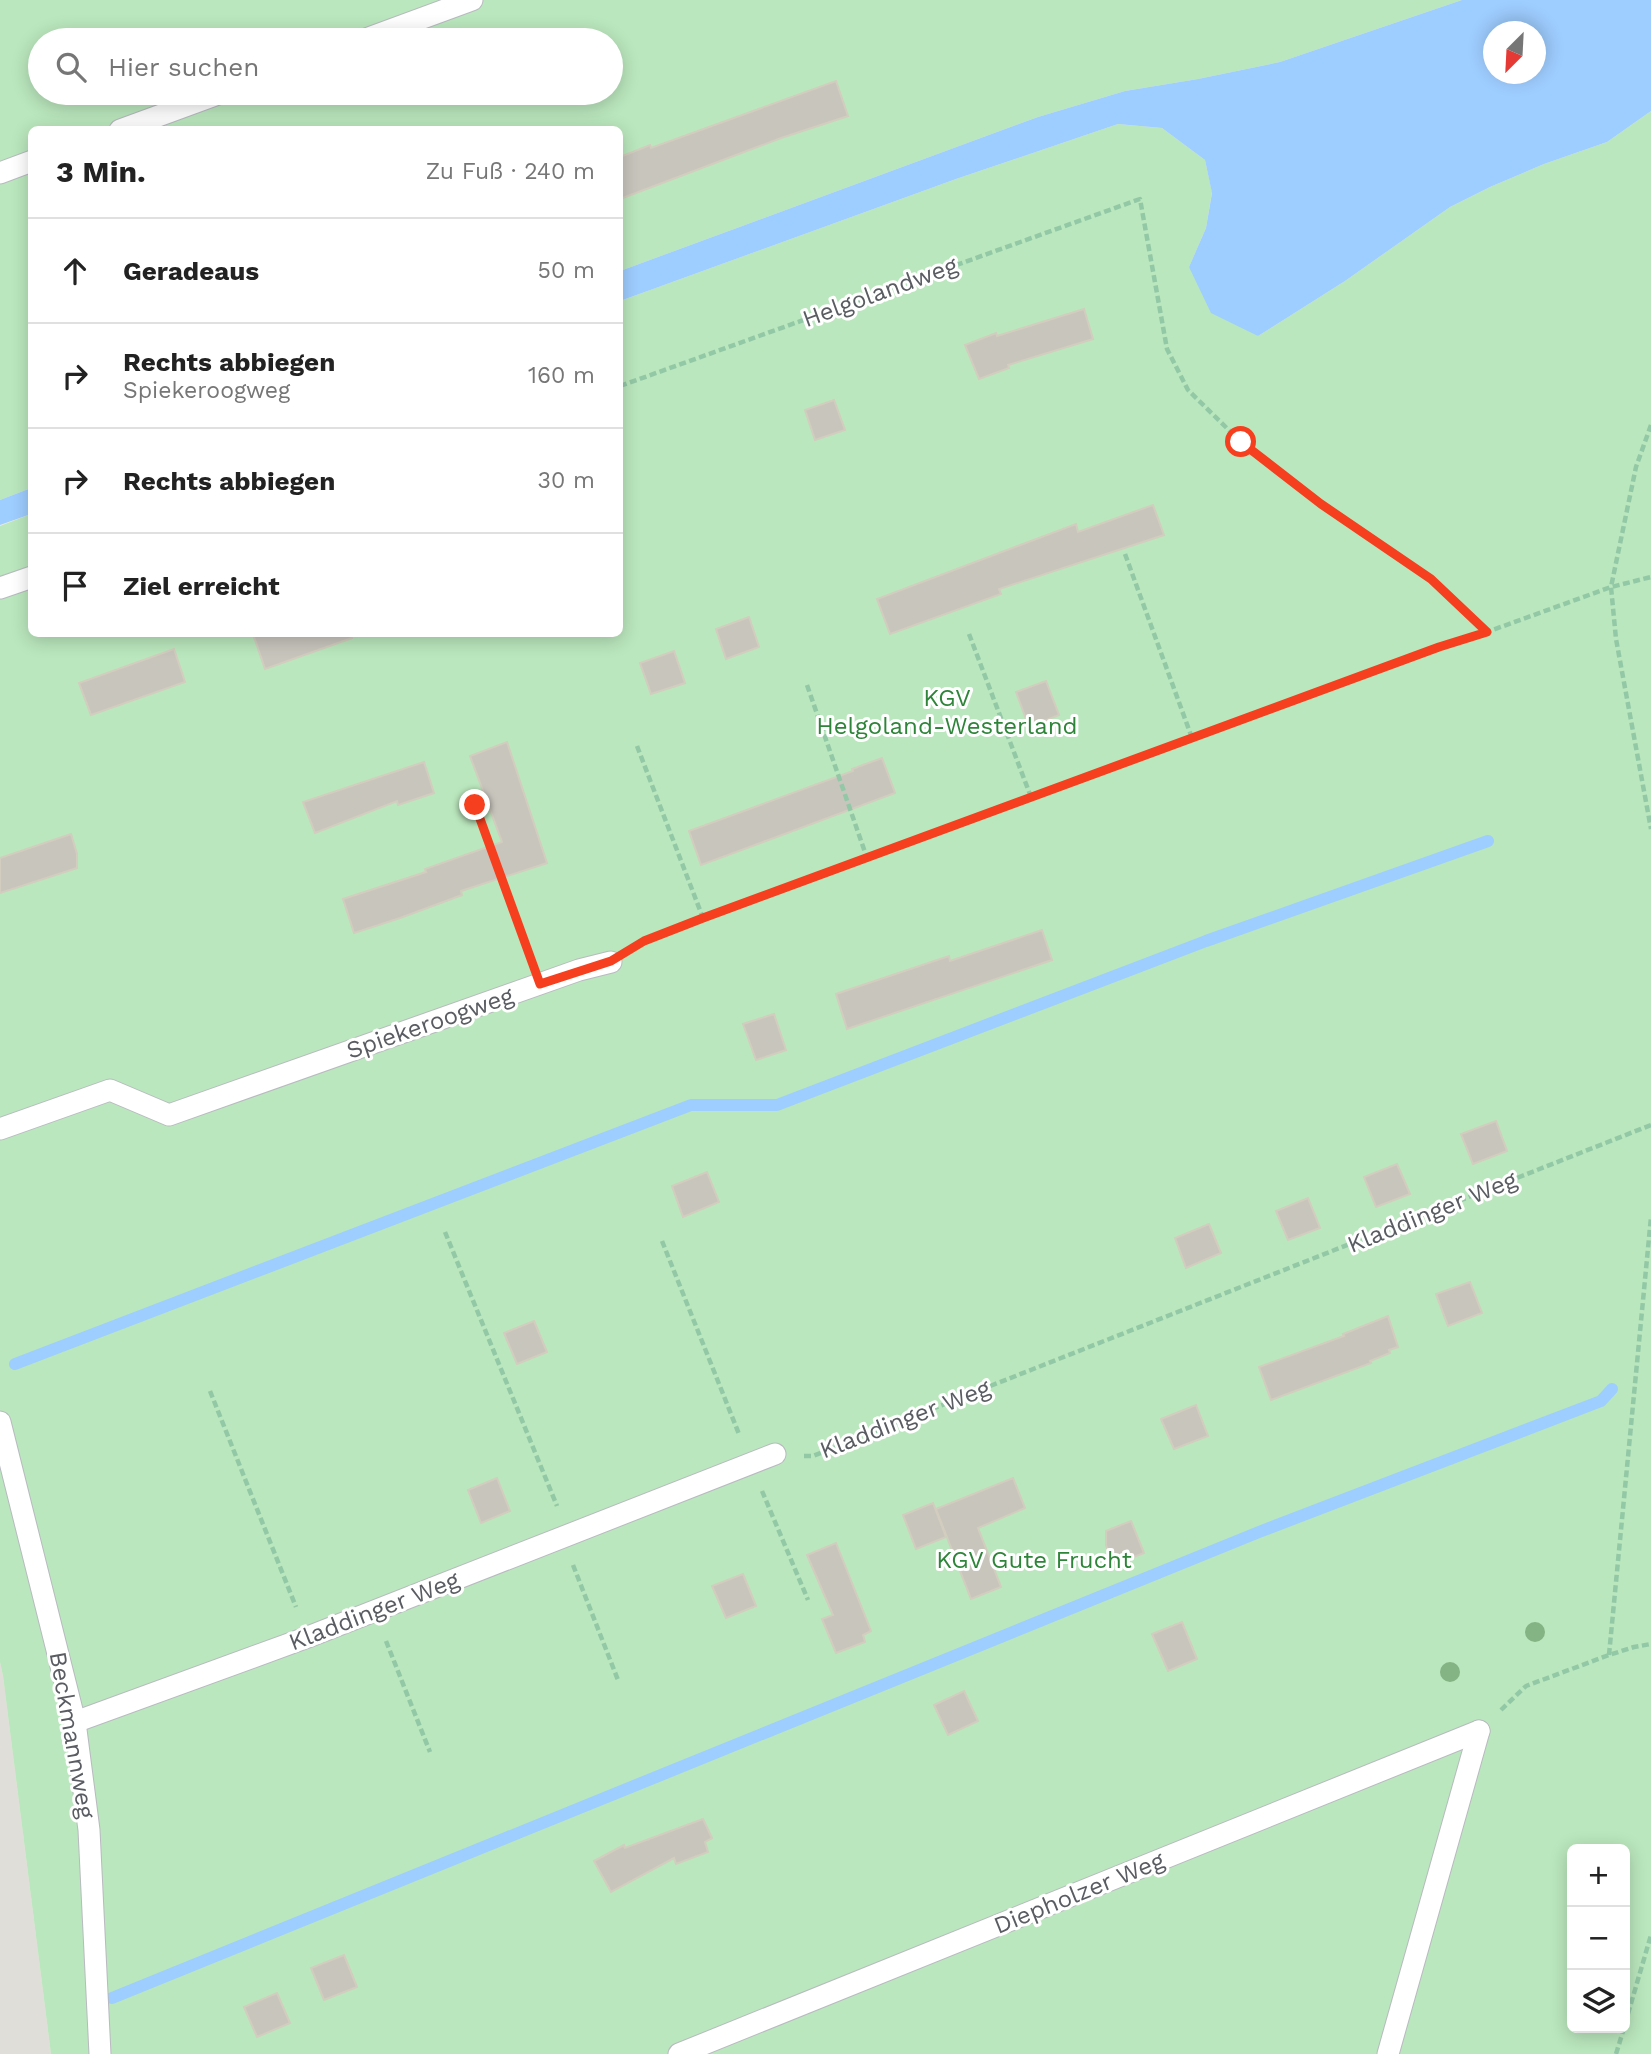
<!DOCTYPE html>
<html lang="de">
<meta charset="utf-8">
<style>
:root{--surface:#fff;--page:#f6f6f6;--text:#222;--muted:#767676;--line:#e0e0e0}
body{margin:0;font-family:"Work Sans",sans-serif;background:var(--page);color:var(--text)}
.controls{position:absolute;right:21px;bottom:21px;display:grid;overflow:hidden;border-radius:10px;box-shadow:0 4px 18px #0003}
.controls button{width:63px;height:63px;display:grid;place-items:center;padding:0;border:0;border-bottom:2px solid var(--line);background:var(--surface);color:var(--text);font:35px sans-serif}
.compass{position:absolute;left:1483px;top:21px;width:63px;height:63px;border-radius:50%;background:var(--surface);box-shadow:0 4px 18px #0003;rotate:204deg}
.stop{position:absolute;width:21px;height:21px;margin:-16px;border:5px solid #f53f1e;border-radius:50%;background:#fff}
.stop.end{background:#f53f1e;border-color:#fff;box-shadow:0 2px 7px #0008}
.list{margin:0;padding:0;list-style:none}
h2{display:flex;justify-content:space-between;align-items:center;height:91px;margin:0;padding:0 28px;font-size:30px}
h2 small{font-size:23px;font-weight:400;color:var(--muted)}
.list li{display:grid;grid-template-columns:46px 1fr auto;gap:21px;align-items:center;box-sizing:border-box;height:105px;padding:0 28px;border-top:2px solid var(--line)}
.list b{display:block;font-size:26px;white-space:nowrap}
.list p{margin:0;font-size:23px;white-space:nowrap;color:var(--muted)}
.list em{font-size:23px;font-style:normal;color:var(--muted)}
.icon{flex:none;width:38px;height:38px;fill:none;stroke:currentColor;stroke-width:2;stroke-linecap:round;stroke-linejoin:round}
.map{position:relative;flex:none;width:1651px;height:2054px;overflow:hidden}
.search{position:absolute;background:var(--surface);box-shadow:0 4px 18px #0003;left:28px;top:28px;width:595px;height:77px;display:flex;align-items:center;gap:18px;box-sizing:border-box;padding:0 24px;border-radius:38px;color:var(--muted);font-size:26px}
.panel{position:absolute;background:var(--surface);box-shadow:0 4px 18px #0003;left:28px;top:126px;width:595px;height:511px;border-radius:10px}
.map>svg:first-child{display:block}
</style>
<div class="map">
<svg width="1651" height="2054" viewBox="0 0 1651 2054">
<rect width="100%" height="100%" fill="#edebe0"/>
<polygon fill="#e0ded8" points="0,1662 3,1676 51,2054 0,2054"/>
<g fill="#bae7bd" fill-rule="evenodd">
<path d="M 0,0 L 1462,0 L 1280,62 L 1198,79 L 1125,91 L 1038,117 L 620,271 L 620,130 L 32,130 L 31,488 L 0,500 ZM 40,40 L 611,40 L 611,93 L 40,93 Z"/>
<path d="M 1651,111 L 1651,2054 L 51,2054 L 3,1676 L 0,1662 L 0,526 L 31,514 L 32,634 L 620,634 L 620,301 L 956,179 L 1118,124 L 1162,128 L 1205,160 L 1212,192 L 1206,228 L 1189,267 L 1258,336 L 1345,281 L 1450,207 L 1490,187 L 1544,164 L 1607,142 ZM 1572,1849 L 1625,1849 L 1625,2028 L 1572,2028 Z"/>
</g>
<g fill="#9ecdff" fill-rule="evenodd">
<path d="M 1462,0 L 1651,0 L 1651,111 L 1607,142 L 1544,164 L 1490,187 L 1450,207 L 1345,281 L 1258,336 L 1211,313 L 1189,267 L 1206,228 L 1212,193 L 1205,160 L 1162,128 L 1118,124 L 956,179 L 620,301 L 620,271 L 1038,117 L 1125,91 L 1198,79 L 1280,62 ZM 1494,32 L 1536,32 L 1536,74 L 1494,74 Z"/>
<polygon points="31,488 31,514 0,525 0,500"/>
</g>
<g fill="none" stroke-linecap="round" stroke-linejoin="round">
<g stroke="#9ecdff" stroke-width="12">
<polyline points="15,1364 691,1105 777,1105 1206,941 1488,841"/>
<polyline points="112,1998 1259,1532 1601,1401 1612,1389"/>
</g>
</g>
<g fill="#c8c5bd" stroke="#d2cdbe" stroke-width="2">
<polygon points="836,81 848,116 781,138 620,199 620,157 650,145 651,148"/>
<polygon points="1084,309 1093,339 1008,365 1009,368 979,379 965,345 996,333 997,336"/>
<polygon points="834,400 845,430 815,440 805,410"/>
<polygon points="1153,505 1164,535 999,589 1001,594 890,634 877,599 1076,524 1078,532"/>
<polygon points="749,617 759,647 726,659 716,629"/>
<polygon points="253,634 351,634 352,638 265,669"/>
<polygon points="174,649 185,682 91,715 79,683"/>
<polygon points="674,651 685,683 651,694 640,663"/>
<polygon points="1046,681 1059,715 1029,727 1016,692"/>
<polygon points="507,742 547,863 461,891 462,895 400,918 354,933 343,899 426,872 425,869 502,842 470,756"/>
<polygon points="882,758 895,793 701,865 689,831 853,771 852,769"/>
<polygon points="424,762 434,793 398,805 397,801 315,833 303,802"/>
<polygon points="71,834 77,854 77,868 0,893 0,858"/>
<polygon points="1042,930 1052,960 847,1029 836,994 949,956 950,961"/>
<polygon points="774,1014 786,1050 756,1060 743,1024"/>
<polygon points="1496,1121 1507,1151 1473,1164 1461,1134"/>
<polygon points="1397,1164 1410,1194 1376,1207 1364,1177"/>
<polygon points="707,1172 719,1202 683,1217 672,1186"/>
<polygon points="1308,1198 1320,1228 1288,1240 1276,1211"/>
<polygon points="1209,1224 1221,1253 1186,1268 1175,1238"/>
<polygon points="1470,1282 1482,1313 1448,1326 1436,1294"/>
<polygon points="1388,1316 1398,1347 1389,1350 1390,1353 1370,1361 1371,1363 1271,1400 1259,1367 1344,1336 1343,1334"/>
<polygon points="534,1321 547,1352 517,1364 504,1333"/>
<polygon points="1196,1405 1208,1436 1174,1449 1161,1419"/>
<polygon points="497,1478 510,1511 481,1523 468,1490"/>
<polygon points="1013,1478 1025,1508 978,1528 1001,1587 971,1599 936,1509"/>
<polygon points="933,1503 946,1537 916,1549 903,1515"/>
<polygon points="1131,1521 1144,1553 1113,1565 1106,1545 1106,1531"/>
<polygon points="836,1543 871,1631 863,1635 865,1642 836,1653 822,1619 833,1615 807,1555"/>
<polygon points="743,1574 756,1606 726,1618 712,1586"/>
<polygon points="1182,1622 1197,1659 1168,1671 1152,1634"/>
<polygon points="964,1691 978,1721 948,1735 934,1705"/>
<polygon points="703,1819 712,1838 705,1842 708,1852 676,1864 674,1858 611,1892 594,1861 624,1845 625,1848"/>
<polygon points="344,1955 357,1987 324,2000 311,1968"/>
<polygon points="277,1993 290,2023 257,2037 244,2007"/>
</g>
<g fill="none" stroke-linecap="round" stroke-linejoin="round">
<defs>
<g id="lane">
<polyline points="363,40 472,0"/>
<polyline points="120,130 221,93"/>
<polyline points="0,173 32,161"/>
<polyline points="0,588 32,577"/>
<polyline points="0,1129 110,1090 169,1115 579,970 611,962"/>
<polyline points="0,1422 75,1722 89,1830 100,2054"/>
<polyline points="75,1722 308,1637 775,1454"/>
<polyline points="679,2054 1479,1731"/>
<polyline points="1388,2054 1479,1731"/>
</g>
</defs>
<use href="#lane" stroke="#b8bac0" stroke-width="23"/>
<g stroke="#93c8a6" stroke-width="4.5" stroke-dasharray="7 3.5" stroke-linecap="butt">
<polyline points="620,386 1140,199 1167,349 1188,390 1241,442 1321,504 1431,579 1487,632 1611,587 1651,577"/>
<polyline points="1651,425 1636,467 1611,587 1616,639 1651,829"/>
<polyline points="1125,554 1192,738"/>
<polyline points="969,634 1031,797"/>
<polyline points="807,685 867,858"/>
<polyline points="637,746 703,918"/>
<polyline points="475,805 529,953"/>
<polyline points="636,946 652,937 703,918 1439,647 1487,632"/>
<polyline points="445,1232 557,1506"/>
<polyline points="662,1241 739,1434"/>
<polyline points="210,1391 296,1607"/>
<polyline points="804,1456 813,1456 1651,1125"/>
<polyline points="762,1491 808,1600"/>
<polyline points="573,1565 618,1680"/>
<polyline points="386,1641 430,1752"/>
<polyline points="1609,1655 1651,1217"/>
<polyline points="1501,1710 1526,1686 1609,1655 1634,1647 1651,1644"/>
<polyline points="1625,2024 1651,1935"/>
<polyline points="1616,2054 1624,2028"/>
</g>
<use href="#lane" stroke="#fff" stroke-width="21"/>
</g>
<g fill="#84b384">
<circle cx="1535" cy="1632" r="10"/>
<circle cx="1450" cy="1672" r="10"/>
</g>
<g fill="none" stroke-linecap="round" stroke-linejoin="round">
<polyline stroke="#f53f1e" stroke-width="9" points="475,805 540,984 611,961 644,941 703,918 1439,647 1487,632 1431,579 1321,504 1241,442"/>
</g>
<g text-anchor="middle" stroke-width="6" stroke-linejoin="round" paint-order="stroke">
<g font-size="24" fill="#595c62" stroke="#fff">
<text transform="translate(880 292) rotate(-20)" y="8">Helgolandweg</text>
<text transform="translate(430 1023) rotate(-19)" y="8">Spiekeroogweg</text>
<text transform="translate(1432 1212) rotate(-22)" y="8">Kladdinger Weg</text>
<text transform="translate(905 1419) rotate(-21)" y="8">Kladdinger Weg</text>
<text transform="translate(374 1611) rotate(-21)" y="8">Kladdinger Weg</text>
<text transform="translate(72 1735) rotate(80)" y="8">Beckmannweg</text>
<text transform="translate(1079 1893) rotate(-22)" y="8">Diepholzer Weg</text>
</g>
<g font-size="24" fill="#2e8539" stroke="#fff">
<text x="947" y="706">KGV<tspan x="947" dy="28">Helgoland-Westerland</tspan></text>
<text x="1034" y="1568">KGV Gute Frucht</text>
</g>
</g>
</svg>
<div class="controls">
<button>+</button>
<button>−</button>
<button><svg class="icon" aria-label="layers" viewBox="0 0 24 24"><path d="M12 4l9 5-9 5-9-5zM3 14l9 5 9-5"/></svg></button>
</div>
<svg class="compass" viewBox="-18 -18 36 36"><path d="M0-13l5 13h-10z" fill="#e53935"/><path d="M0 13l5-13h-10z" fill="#767676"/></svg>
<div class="stop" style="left:1241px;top:442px"></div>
<div class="stop end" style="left:475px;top:805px"></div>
<div class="search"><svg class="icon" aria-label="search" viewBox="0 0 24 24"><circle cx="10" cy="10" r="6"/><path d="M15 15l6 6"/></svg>Hier suchen</div>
<section class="panel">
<h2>3 Min.<small>Zu Fuß · 240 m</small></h2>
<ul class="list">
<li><svg class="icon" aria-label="ahead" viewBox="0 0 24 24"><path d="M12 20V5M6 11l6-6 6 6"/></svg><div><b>Geradeaus</b></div><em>50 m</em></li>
<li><svg class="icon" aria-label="right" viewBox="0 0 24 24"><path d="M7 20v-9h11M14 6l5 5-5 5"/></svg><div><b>Rechts abbiegen</b><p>Spiekeroogweg</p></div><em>160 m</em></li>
<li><svg class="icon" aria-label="right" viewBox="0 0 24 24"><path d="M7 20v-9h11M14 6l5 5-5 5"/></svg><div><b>Rechts abbiegen</b></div><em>30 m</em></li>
<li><svg class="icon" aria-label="arrive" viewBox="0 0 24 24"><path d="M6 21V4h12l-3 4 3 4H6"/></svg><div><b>Ziel erreicht</b></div></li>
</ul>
</section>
</div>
